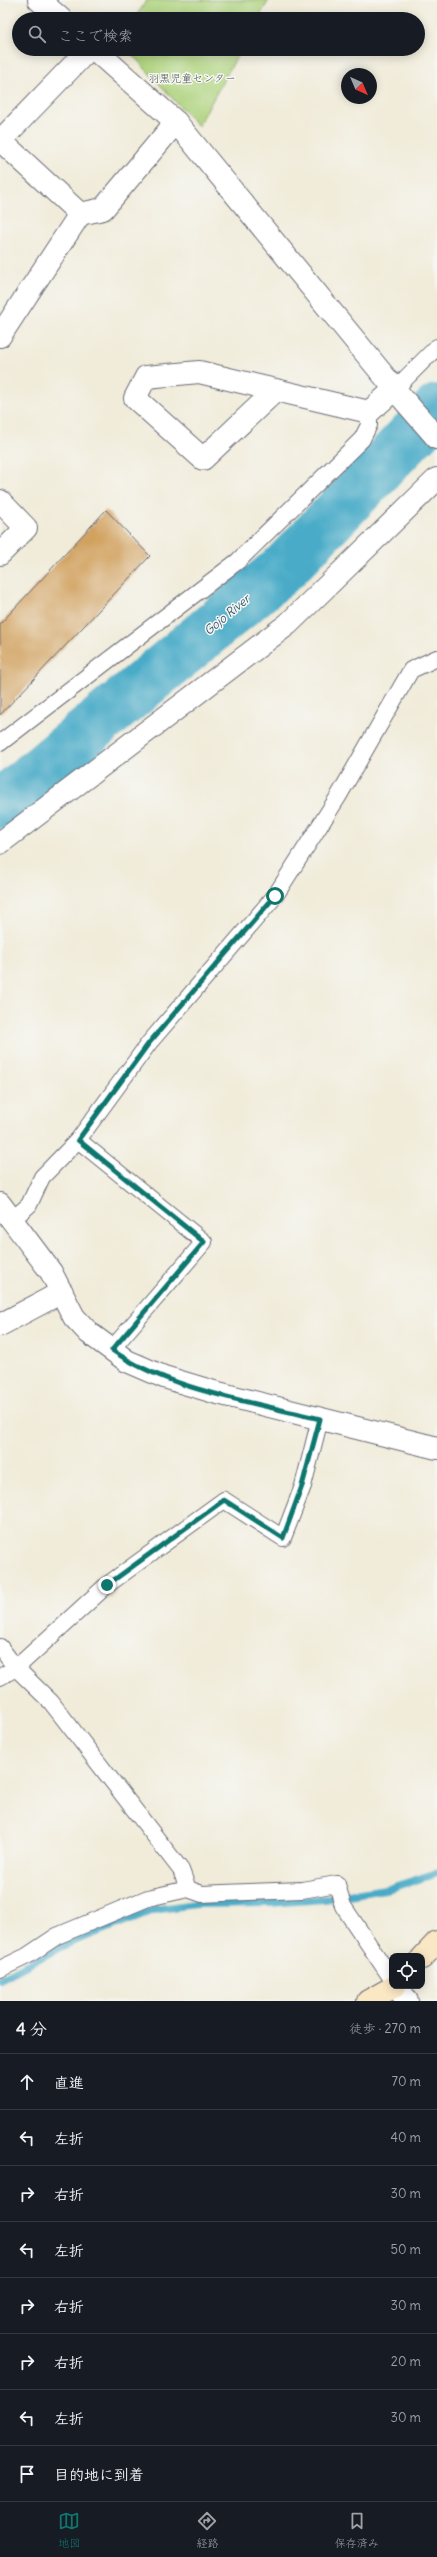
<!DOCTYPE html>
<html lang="ja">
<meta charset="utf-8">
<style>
:root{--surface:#171b24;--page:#242831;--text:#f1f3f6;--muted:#9ea1a6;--line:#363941;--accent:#0f766e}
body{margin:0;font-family:Delius,"Klee One",sans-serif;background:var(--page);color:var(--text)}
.controls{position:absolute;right:12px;bottom:12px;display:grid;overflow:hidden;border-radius:8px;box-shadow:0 2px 10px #0003}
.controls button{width:36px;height:36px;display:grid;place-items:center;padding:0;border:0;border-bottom:1px solid var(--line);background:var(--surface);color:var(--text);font:20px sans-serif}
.compass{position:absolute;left:341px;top:68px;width:36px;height:36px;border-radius:50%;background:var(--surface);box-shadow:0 2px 10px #0003;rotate:136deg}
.stop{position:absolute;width:12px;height:12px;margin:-9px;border:3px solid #0f766e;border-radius:50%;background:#fff}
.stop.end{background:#0f766e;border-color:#fff;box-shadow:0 1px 4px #0008}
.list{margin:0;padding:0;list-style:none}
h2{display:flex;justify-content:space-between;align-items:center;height:52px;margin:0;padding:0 16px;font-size:17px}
h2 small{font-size:13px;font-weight:400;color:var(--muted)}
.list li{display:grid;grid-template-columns:26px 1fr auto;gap:12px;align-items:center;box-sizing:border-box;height:56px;padding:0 16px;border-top:1px solid var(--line)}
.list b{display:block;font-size:15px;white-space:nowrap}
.list em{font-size:13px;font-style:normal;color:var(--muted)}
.icon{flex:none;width:22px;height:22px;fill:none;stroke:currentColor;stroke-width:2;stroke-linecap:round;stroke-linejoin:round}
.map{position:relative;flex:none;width:437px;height:2001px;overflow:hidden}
.search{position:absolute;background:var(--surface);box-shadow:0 2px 10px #0003;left:12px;right:12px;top:12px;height:44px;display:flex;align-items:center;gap:10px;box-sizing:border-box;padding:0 14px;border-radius:22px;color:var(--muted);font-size:15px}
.sheet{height:500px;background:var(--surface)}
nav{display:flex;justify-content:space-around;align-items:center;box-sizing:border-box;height:56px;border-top:1px solid var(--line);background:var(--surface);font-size:11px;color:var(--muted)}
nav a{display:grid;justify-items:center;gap:2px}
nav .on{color:var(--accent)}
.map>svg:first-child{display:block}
</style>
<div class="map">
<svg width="437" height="2001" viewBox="0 0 437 2001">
<rect width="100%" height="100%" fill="#f6f6f2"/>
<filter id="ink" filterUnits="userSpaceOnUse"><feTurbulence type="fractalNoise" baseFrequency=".025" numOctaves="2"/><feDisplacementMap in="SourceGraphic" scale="8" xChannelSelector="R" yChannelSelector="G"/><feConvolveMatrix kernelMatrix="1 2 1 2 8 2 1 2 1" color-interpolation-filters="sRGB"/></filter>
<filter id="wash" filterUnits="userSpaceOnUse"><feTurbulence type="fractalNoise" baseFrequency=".012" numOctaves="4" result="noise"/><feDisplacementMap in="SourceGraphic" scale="16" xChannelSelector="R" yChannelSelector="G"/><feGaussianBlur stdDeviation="0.9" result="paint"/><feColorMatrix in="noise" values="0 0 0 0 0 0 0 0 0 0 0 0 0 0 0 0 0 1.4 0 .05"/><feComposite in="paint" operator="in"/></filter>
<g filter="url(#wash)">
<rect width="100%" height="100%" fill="#f1ecda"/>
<g fill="#aed37d" stroke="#687a5c">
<polygon points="147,0 269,0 258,19 134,19"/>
<polygon points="127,49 241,49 198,126"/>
</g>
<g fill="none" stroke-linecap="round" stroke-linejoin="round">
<polyline stroke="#48abc8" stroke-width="8" points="0,1979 64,1945 153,1910 195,1904 269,1903 324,1899 391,1888 437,1873"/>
<polyline stroke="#48abc8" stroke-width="50" points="0,804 284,568 437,409"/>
</g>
<g id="blocks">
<polygon fill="#d1a15e" points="106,510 150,556 0,715 0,624"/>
</g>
</g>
<g filter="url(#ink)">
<use href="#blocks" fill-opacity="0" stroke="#6a6973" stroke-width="1"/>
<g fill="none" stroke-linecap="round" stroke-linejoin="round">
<defs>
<g id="lane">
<polyline points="395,389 437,347"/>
<polyline points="0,743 238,561 362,439 369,425 369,412"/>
<polyline points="78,1140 204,1242 111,1350"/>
<polyline points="13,1219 29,1205 42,1177 78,1140 149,1043 275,896 338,797 411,670 437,658"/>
<polyline points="0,1647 16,1668 51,1702 181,1870 188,1889"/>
<polyline points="0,1677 16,1668 107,1585 224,1500 283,1538 303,1486 320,1419"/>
<polyline points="0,1969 27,1956 57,1936 148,1898 188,1889 202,1894 223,1893 302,1890 337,1884 343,1906 392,1979"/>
</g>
<g id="street">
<polyline points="39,0 61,19"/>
<polyline points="94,49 176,122 403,399 437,438"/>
<polyline points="0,140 80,214 0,336"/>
<polyline points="1,140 89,49"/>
<polyline points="80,214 103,209 176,122"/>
<polyline points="276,390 203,459 135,398 146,377 199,372 369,412 395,389"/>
<polyline points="0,501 26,528 0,554"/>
<polyline points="0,843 288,624 437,479"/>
<polyline points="0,1204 51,1272 74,1317 89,1333 127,1361 164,1377 214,1392 437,1448"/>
<polyline points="0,1325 62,1292"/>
<polyline points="397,1986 407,2001"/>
</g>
<g id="secondary">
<polyline points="422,1958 437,1942"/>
<polyline points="368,2001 395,1986"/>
</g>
</defs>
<use href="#lane" stroke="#6a6973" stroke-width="18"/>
<use href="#street" stroke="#6a6973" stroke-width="24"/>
<use href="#secondary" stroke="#6a6973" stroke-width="24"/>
<use href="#lane" stroke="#fff" stroke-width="16"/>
<use href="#street" stroke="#fff" stroke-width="22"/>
<use href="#secondary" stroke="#fae7c3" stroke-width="22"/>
</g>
</g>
<g fill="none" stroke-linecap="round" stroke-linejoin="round" filter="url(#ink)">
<path stroke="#0f766e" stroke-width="5" d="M 107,1585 L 224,1500 L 283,1538 L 302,1486 L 320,1419 C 253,1402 168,1390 112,1350 L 204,1242 L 78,1140 L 149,1043 L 275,896"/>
</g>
<g text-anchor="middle" stroke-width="3" stroke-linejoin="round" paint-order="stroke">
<g font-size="11" fill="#4c574f" stroke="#f6f6f2">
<text x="192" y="82">羽黒児童センター</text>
</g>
<g font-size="12" font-style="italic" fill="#315973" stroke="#f6f6f2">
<text transform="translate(227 615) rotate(-40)" y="4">Gojo River</text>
</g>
</g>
</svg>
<div class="controls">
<button><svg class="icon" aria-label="locate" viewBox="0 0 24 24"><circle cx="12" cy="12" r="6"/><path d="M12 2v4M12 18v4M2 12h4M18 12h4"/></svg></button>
</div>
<svg class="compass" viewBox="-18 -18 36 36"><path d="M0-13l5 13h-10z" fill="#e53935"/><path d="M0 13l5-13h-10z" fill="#9ea1a6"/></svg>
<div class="stop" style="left:275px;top:896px"></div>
<div class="stop end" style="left:107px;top:1585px"></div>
<div class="search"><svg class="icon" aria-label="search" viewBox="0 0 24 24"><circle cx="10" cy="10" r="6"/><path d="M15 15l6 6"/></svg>ここで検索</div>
</div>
<section class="sheet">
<h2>4 分<small>徒歩 · 270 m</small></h2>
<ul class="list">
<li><svg class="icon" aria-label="ahead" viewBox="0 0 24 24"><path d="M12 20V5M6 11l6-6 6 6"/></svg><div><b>直進</b></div><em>70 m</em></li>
<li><svg class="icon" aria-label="left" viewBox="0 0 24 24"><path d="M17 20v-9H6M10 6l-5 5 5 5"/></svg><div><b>左折</b></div><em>40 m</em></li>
<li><svg class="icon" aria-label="right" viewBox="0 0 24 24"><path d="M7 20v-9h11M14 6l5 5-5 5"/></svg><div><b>右折</b></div><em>30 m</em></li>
<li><svg class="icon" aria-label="left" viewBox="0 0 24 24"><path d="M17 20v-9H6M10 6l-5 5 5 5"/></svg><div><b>左折</b></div><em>50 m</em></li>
<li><svg class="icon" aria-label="right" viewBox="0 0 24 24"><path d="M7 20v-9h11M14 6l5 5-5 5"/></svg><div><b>右折</b></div><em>30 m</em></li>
<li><svg class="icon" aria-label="right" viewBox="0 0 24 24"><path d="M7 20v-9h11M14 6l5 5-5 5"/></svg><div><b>右折</b></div><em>20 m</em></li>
<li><svg class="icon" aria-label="left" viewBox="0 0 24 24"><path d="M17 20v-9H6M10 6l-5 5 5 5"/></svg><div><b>左折</b></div><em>30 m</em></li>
<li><svg class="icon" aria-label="arrive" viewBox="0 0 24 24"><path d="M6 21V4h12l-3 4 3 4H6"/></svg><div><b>目的地に到着</b></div></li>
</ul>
</section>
<nav>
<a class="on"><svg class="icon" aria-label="map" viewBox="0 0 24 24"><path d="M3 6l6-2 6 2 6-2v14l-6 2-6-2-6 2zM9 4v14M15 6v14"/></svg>地図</a>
<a><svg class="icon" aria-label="directions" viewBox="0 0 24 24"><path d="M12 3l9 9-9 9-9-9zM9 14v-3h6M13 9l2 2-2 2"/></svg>経路</a>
<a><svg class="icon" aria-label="saved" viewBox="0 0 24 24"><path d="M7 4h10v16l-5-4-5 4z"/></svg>保存済み</a>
</nav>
